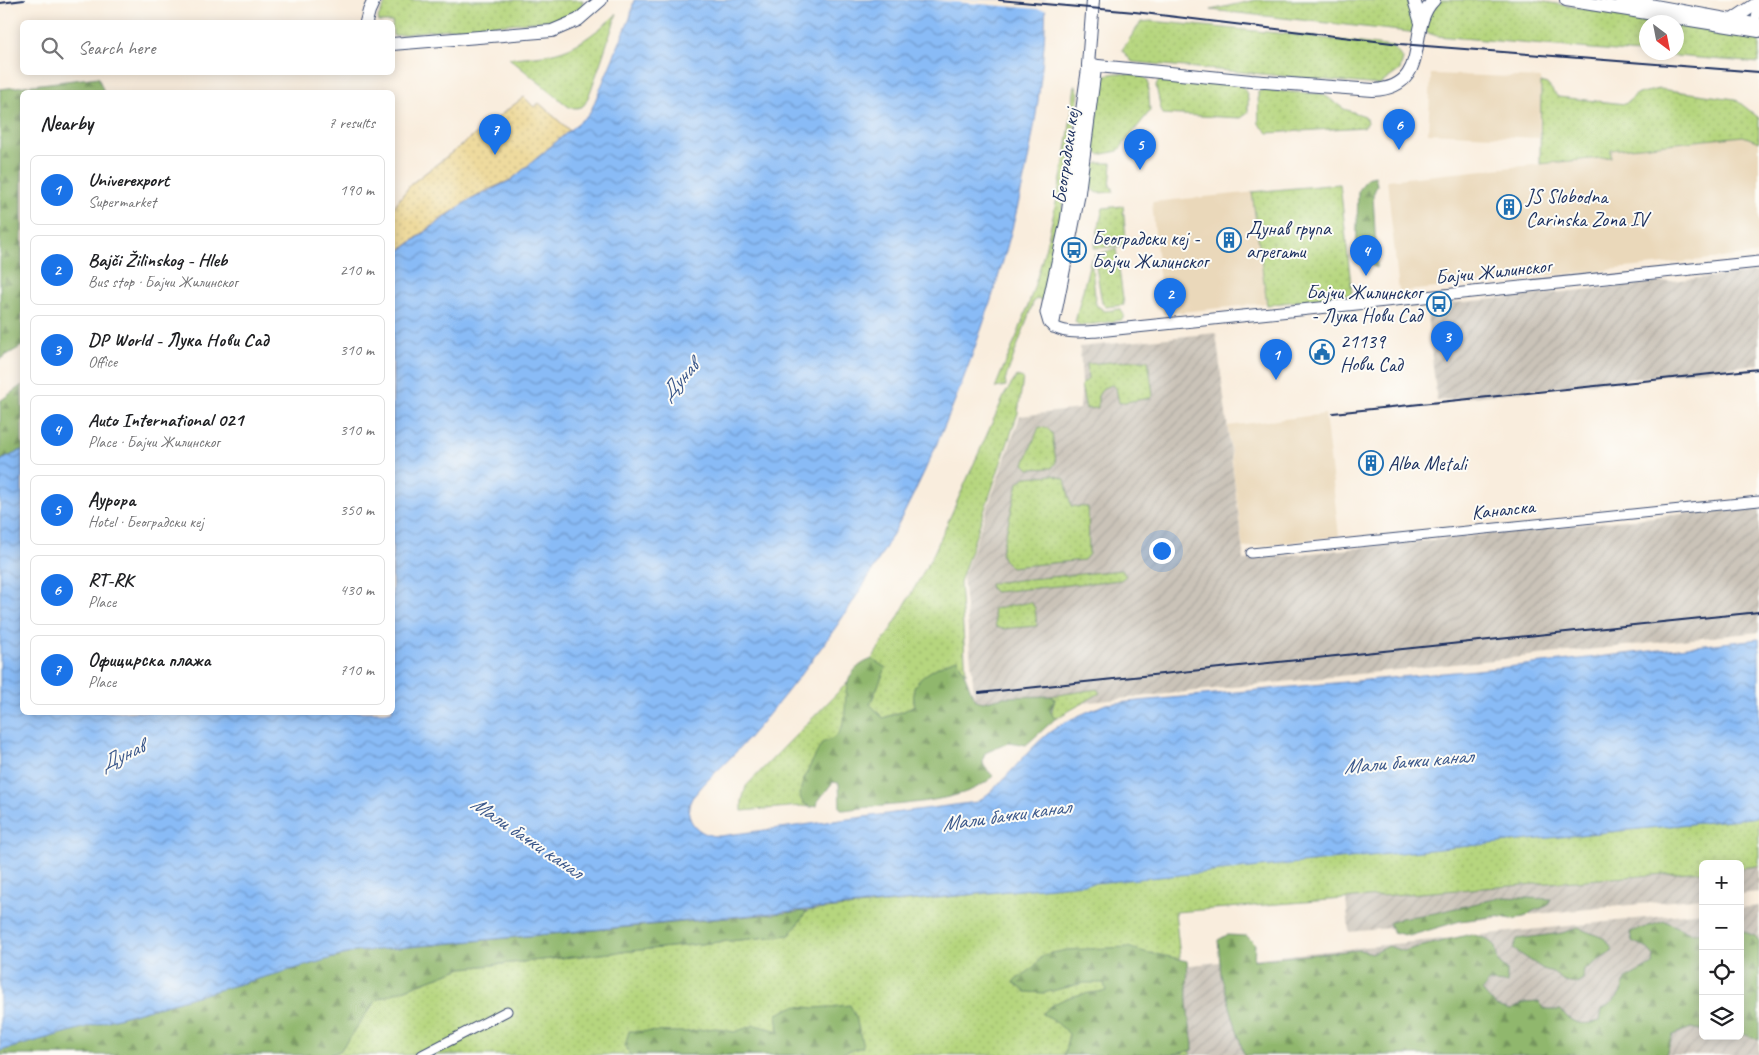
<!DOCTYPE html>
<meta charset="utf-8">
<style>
:root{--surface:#fff;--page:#f6f6f6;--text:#202124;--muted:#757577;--line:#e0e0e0;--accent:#1a73e8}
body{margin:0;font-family:Caveat,sans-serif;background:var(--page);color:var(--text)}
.controls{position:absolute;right:15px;bottom:15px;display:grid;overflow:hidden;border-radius:8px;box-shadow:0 2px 12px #0003}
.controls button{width:45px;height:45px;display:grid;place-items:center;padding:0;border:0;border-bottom:1px solid var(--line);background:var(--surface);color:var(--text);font:25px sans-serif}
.compass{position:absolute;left:1639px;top:15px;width:45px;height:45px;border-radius:50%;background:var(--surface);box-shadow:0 2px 12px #0003;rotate:148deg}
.you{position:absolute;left:1161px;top:550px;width:18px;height:18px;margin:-12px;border:4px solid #fff;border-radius:50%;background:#1a73e8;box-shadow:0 0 0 8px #1a73e833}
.badge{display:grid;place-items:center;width:32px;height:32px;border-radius:50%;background:var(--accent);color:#fff;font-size:16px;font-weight:700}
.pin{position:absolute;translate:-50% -41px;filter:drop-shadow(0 1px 2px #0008)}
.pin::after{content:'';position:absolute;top:26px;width:18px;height:15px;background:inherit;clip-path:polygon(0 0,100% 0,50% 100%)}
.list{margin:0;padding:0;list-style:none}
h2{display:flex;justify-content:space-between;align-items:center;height:65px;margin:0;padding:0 20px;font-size:21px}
h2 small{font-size:16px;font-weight:400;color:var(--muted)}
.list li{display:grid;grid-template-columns:32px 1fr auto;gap:15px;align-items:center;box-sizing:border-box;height:70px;margin:0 10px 10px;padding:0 10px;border:1px solid var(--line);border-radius:8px}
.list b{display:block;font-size:19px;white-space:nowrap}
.list p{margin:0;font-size:16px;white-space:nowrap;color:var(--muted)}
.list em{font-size:16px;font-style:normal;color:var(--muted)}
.icon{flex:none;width:28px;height:28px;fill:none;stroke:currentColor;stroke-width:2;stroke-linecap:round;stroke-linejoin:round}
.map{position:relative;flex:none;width:1759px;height:1055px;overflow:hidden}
.search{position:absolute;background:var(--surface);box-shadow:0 2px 12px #0003;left:20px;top:20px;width:375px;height:55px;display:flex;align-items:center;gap:12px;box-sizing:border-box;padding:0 18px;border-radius:8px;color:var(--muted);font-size:19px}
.panel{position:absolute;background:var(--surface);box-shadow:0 2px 12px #0003;left:20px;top:90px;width:375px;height:625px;border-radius:8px}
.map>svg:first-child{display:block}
</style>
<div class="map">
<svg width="1759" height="1055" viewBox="0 0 1759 1055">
<defs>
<pattern id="industrial-furrows" width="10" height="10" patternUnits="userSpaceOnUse" patternTransform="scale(1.25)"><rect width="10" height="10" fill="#cac3b8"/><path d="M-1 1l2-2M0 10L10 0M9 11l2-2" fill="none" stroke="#ada8a1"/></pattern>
<pattern id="grass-dots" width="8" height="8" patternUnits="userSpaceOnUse" patternTransform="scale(1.25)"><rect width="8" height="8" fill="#b6d67e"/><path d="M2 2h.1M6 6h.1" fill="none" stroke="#9cb86f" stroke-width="1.8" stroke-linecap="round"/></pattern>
<pattern id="forest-firs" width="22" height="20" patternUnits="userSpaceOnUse" patternTransform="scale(1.25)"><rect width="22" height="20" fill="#90b76d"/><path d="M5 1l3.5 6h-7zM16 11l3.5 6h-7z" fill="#75955d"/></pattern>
<pattern id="sand-dots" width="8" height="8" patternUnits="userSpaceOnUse" patternTransform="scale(1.25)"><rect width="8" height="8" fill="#eeda9e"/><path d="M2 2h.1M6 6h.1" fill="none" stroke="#ccbb8a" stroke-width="1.8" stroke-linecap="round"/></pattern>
<pattern id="water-waves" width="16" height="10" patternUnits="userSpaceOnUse" patternTransform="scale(1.25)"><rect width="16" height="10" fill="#89bbf6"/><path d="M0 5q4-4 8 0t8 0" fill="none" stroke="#6f98ca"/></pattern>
</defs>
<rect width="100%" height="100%" fill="#fdfcf7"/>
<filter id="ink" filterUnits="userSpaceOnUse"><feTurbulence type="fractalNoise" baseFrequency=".02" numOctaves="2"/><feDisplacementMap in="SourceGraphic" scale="10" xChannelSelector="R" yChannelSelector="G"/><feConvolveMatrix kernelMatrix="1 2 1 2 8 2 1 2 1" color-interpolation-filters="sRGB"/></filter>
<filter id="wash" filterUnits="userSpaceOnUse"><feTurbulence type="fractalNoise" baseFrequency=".0096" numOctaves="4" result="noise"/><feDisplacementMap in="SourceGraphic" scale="20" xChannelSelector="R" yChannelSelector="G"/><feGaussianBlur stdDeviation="1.12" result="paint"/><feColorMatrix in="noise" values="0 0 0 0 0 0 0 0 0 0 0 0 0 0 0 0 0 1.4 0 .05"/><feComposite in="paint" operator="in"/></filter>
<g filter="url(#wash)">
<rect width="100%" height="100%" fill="#f9eddd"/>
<g fill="#ead8ba">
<polygon points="1431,74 1541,78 1539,138 1428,133"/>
<polygon points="1759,134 1759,254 1399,292 1387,180 1611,157 1610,150"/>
<polygon points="1340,184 1352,294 1163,314 1152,202"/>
<polygon points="1325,414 1339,536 1243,548 1228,426"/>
</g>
<g fill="url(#industrial-furrows)">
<polygon points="1759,272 1759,364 1437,401 1426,306"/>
<polygon points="1216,333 1244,560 1759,506 1759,632 976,714 963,577 1020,416 1080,409 1082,383 1080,347"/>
<polygon points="1759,857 1759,892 1740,894 1740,864 1703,864 1703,898 1349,932 1346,898"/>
<polygon points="1759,906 1759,1055 1191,1055 1181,966 1703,912 1703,1036 1740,1036 1740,908"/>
</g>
<g fill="url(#grass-dots)" stroke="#68826e">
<polygon points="387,0 583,0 582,7 572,14 555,20 427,31 393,36 392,22 379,22 378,18"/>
<polygon points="1255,0 1411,0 1418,33 1211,10"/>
<polygon points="1438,0 1533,0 1664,22 1646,22 1646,52 1676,52 1677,25 1759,38 1759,63 1437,36 1425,32 1426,20"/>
<path d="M 617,14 C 612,27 589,101 584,105 C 579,109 574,108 569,107 L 509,58 C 564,55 575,50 617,14 Z"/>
<polygon points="1151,21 1298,35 1393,47 1403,59 1400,70 1379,85 1132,62 1122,50 1141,22"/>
<polygon points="1117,73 1143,76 1148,81 1150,111 1118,151 1099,155 1095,151 1094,145 1101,79 1105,75"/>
<path d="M 1161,77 L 1238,85 C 1250,90 1248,102 1248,113 L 1241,118 L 1162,114 L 1156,86 Z"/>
<polygon points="1541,82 1547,84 1558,97 1625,104 1637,94 1660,89 1735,99 1759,118 1759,142 1743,136 1611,150 1611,157 1540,164"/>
<path d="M 1075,85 L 1079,93 L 1061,225 L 1044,301 L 1036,299 L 1033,303 L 1005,380 L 1006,386 L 995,388 C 1004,365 1015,343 1023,320 C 1050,245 1066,165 1075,85 Z"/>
<polygon points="1262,90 1323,94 1344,109 1365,116 1367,122 1364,127 1268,133 1259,124 1258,92"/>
<polygon points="1098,163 1112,163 1110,187 1113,188 1113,192 1098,193 1092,189 1090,181 1091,169"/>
<polygon points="1340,184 1352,294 1267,305 1252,192"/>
<polygon points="1123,206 1126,239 1123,241 1123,246 1094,248 1103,208"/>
<polygon points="1116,249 1124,305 1106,307 1102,303 1094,255"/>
<polygon points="1091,258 1096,305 1105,311 1120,309 1124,315 1122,320 1081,326 1075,322"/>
<polygon points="1135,360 1148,360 1153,394 1151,398 1119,403 1116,388 1112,385 1103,388 1098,396 1098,408 1086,409 1081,385 1088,379 1087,364"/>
<path d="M 1017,376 L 1023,378 L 1018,413 L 960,582 L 966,674 L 957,660 C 944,663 919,675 915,688 C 913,693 914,700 914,705 L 904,711 L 883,718 L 870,705 L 885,668 L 872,659 L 896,621 L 934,553 L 1005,394 Z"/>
<polygon points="1039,427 1047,428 1052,433 1056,462 1052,468 1029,469 1024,464"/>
<polygon points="1053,475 1065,479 1071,506 1088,507 1089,554 1084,560 1011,567 1003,559 1001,553 1018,483 1025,477"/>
<polygon points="1122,570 1126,576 1121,580 995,592 991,589 990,584 998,582"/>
<polygon points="1031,602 1035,608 1037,626 1002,629 996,627 993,609"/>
<polygon points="847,683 845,721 803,803 811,807 800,806 742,811 742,801 746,786"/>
<polygon points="1097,689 1100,693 1055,719 1051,714 1055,699 1051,696"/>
<polygon points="1759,817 1759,866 1740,868 1740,864 1703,864 1703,871 1175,912 1191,1055 329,1055 340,1051 376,1000 462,968 789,935 807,911"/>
</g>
<g fill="url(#forest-firs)" stroke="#567366">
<polygon points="98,77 104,92 22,92 22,346 0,359 0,89"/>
<polygon points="1375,176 1377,185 1373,195 1377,268 1356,257 1358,192 1367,178"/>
<polygon points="22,385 22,450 0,461 0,401"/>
<path d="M 872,659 L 886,668 L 870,704 L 883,718 L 904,711 L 914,705 C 914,700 913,693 914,688 C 919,675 944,663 957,659 C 966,674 968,687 976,700 L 983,702 L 1003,697 L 1051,696 L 1055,699 L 1050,711 L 1055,719 L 1026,745 L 1010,742 L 985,753 C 980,765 985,767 993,776 C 966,805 884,804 844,810 L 840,808 L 839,783 L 833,782 L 818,801 L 817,806 L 811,807 C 806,805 801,802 800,796 C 799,783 816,755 822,743 C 826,741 833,739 836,736 C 857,715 829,675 872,659 Z"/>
<polygon points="1503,897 1551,899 1547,906 1533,911 1524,917 1511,919 1497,916 1460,921 1409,936 1393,932 1389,923 1401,918 1435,913"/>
<polygon points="807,911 790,935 462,968 376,1000 340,1051 329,1055 0,1055 0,1051 354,952"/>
<path d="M 1665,921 L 1690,933 L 1703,932 L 1703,1031 L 1691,1028 L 1673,1035 L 1666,1055 L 1244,1055 L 1221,975 L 1218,940 L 1227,935 L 1247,936 L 1255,944 L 1254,960 L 1359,950 L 1373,953 L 1388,946 L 1403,951 L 1471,934 L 1487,939 L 1495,946 L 1498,962 L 1507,970 L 1507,983 L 1489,982 L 1482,990 L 1496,1006 L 1511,1010 L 1524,1003 L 1539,1002 L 1546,1010 L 1561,1010 C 1571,1024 1583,1026 1600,1021 L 1602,1009 C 1616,1001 1622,994 1625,979 L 1653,964 L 1654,956 L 1648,949 L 1632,941 L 1630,932 Z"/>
<polygon points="1578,928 1606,939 1613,951 1584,970 1583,979 1575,984 1565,982 1553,972 1543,969 1513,949 1517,939 1562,933"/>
<polygon points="1740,930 1755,936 1759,941 1759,1040 1740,1033"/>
<path d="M 1128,947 C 1147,954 1167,955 1187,961 C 1189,978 1185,994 1188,1011 C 1189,1025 1193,1035 1193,1050 L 1171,1055 L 1064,1055 L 1069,1034 L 1056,1022 L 1042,1014 C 1061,995 1081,994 1106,991 L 1104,983 L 1084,983 L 1044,993 L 1026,992 L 1013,982 L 1033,968 L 1043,955 L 1066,950 Z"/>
<polygon points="850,1005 856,1017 863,1047 836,1055 631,1055 625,1046 629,1031 685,1032 715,1028 734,1032 755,1025 779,1031 777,1014 795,1006 815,1008"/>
</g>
<polygon fill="url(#sand-dots)" stroke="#84847e" points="524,97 534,107 539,103 570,131 511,180 487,190 442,218 393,256 393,208 411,184"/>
<path fill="url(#water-waves)" stroke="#5275aa" d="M 634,0 L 1046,0 C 1044,114 1017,226 980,333 C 942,442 894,547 826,641 C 798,679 768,717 736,752 C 721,768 705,781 692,798 C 681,819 699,837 720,836 L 977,802 C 1006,783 1023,753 1050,732 C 1066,720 1087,712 1106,704 L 1498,668 L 1759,639 L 1759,817 L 1170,876 L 354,952 L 0,1051 L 0,461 L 22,450 L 22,712 L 392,712 L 393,256 L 466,202 L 511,180 L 590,113 L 630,18 Z"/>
<polygon fill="#f9eddd" points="932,0 1049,0 1049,10"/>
</g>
<g filter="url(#ink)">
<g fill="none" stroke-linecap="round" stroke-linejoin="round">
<defs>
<g id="minor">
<polyline points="1754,28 1759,4"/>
<polyline points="1251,553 1759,501"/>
<polyline points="422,1055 507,1011"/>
</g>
<g id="tertiary">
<path d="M 1088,65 L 1066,221 L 1046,313 L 1049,323 C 1062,335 1082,332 1098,331 L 1759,262"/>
<polyline points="1053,327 1079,196 1096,65"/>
</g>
<g id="secondary">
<path d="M 1093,0 L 1088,65 L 1251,81 L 1373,90 C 1434,87 1405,28 1434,0"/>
<polyline points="1414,0 1421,23"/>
<polyline points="1566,0 1759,31"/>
<polyline points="1622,0 1759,25"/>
<polyline points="1735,18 1759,2"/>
<polyline points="366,22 369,11 374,0"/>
<polyline points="392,44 552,31 578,20 601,0"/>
</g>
</defs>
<use href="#minor" stroke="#3c4c71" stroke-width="11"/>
<use href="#tertiary" stroke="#3c4c71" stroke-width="13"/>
<use href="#secondary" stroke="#3c4c71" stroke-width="14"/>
<use href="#minor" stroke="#fff" stroke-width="9"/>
<use href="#tertiary" stroke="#fff" stroke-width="11"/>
<use href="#secondary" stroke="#fff" stroke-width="12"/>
<g stroke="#1b2f5e" stroke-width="2">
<polyline points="999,0 1135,12 1400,44 1759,72"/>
<polyline points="0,3 24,0"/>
<polyline points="1333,413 1759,369"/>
<polyline points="979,693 1759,612"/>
</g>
</g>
</g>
<defs>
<symbol id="building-ring" viewBox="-11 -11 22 22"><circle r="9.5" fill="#fdfcf7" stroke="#1f6fb2" stroke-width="1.5"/><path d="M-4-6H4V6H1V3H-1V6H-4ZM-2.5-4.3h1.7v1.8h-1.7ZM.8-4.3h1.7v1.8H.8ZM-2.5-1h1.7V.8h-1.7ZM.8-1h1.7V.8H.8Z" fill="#1f6fb2"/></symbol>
<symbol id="bus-ring" viewBox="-11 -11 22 22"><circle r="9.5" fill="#fdfcf7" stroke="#1f6fb2" stroke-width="1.5"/><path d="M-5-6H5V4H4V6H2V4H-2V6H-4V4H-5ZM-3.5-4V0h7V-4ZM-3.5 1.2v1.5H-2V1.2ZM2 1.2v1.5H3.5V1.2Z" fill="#1f6fb2"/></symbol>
<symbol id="civic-ring" viewBox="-11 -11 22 22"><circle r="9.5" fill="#fdfcf7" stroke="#1f6fb2" stroke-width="1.5"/><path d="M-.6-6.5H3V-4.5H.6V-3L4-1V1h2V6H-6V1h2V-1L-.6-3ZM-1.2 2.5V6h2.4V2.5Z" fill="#1f6fb2"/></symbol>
</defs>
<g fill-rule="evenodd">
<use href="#building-ring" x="1495" y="193" width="28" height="28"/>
<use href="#building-ring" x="1215" y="226" width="28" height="28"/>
<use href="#bus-ring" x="1060" y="236" width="28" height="28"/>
<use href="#bus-ring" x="1425" y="290" width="28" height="28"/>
<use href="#civic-ring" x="1308" y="338" width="28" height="28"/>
<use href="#building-ring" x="1357" y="449" width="28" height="28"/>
</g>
<g text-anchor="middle" stroke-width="4" stroke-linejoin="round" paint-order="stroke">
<g font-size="20" fill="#1b2f5e" stroke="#fdfcf7">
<text transform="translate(1065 156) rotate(-82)" y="7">Београдски кеј</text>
<text transform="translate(1493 271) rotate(-6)" y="7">Бајчи Жилинског</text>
<text transform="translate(1503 509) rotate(-6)" y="7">Каналска</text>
</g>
<g font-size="20" fill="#1b2f5e" stroke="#fdfcf7" text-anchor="start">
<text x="1526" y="203">JS Slobodna<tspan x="1526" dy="23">Carinska Zona IV</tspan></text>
<text x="1246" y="235">Дунав група<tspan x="1246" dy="23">агрегати</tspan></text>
<text x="1092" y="245">Београдски кеј -<tspan x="1092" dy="23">Бајчи Жилинског</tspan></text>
<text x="1422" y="299" text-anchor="end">Бајчи Жилинског<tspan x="1422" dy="23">- Лука Нови Сад</tspan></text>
<text x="1340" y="348">21139<tspan x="1340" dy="23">Нови Сад</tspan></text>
<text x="1388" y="470">Alba Metali</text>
</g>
<g font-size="21" font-style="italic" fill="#3c598c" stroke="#fdfcf7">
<text transform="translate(679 380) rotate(-48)" y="7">Дунав</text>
<text transform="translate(122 755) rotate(-25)" y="7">Дунав</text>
<text transform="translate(1408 761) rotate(-5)" y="7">Мали бачки канал</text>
<text transform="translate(1006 815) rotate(-8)" y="7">Мали бачки канал</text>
<text transform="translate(527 837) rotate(34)" y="7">Мали бачки канал</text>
</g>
</g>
</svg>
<div class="controls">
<button>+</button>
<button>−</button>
<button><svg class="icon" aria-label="locate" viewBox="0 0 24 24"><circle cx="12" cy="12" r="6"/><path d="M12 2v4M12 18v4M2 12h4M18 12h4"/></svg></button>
<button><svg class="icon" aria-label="layers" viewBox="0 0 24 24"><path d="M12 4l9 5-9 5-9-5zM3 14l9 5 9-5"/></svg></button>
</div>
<svg class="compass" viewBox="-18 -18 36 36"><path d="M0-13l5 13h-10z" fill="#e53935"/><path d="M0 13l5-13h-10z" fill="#757577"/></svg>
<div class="you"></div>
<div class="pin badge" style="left:1276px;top:380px">1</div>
<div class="pin badge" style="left:1170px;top:319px">2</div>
<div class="pin badge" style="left:1447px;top:362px">3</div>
<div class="pin badge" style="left:1366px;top:276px">4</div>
<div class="pin badge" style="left:1140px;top:170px">5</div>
<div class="pin badge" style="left:1399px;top:150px">6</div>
<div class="pin badge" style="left:495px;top:155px">7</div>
<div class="search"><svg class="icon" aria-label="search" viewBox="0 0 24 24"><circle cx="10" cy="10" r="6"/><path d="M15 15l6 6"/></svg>Search here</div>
<section class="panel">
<h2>Nearby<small>7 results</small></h2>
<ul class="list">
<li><span class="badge">1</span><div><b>Univerexport</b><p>Supermarket</p></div><em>190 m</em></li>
<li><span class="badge">2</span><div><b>Bajči Žilinskog - Hleb</b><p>Bus stop · Бајчи Жилинског</p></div><em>210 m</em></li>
<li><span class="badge">3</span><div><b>DP World - Лука Нови Сад</b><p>Office</p></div><em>310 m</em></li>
<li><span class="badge">4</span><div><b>Auto International 021</b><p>Place · Бајчи Жилинског</p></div><em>310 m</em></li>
<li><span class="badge">5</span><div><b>Аурора</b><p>Hotel · Београдски кеј</p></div><em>350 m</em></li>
<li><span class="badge">6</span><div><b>RT-RK</b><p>Place</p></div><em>430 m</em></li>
<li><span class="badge">7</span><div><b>Официрска плажа</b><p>Place</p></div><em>710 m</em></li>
</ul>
</section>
</div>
